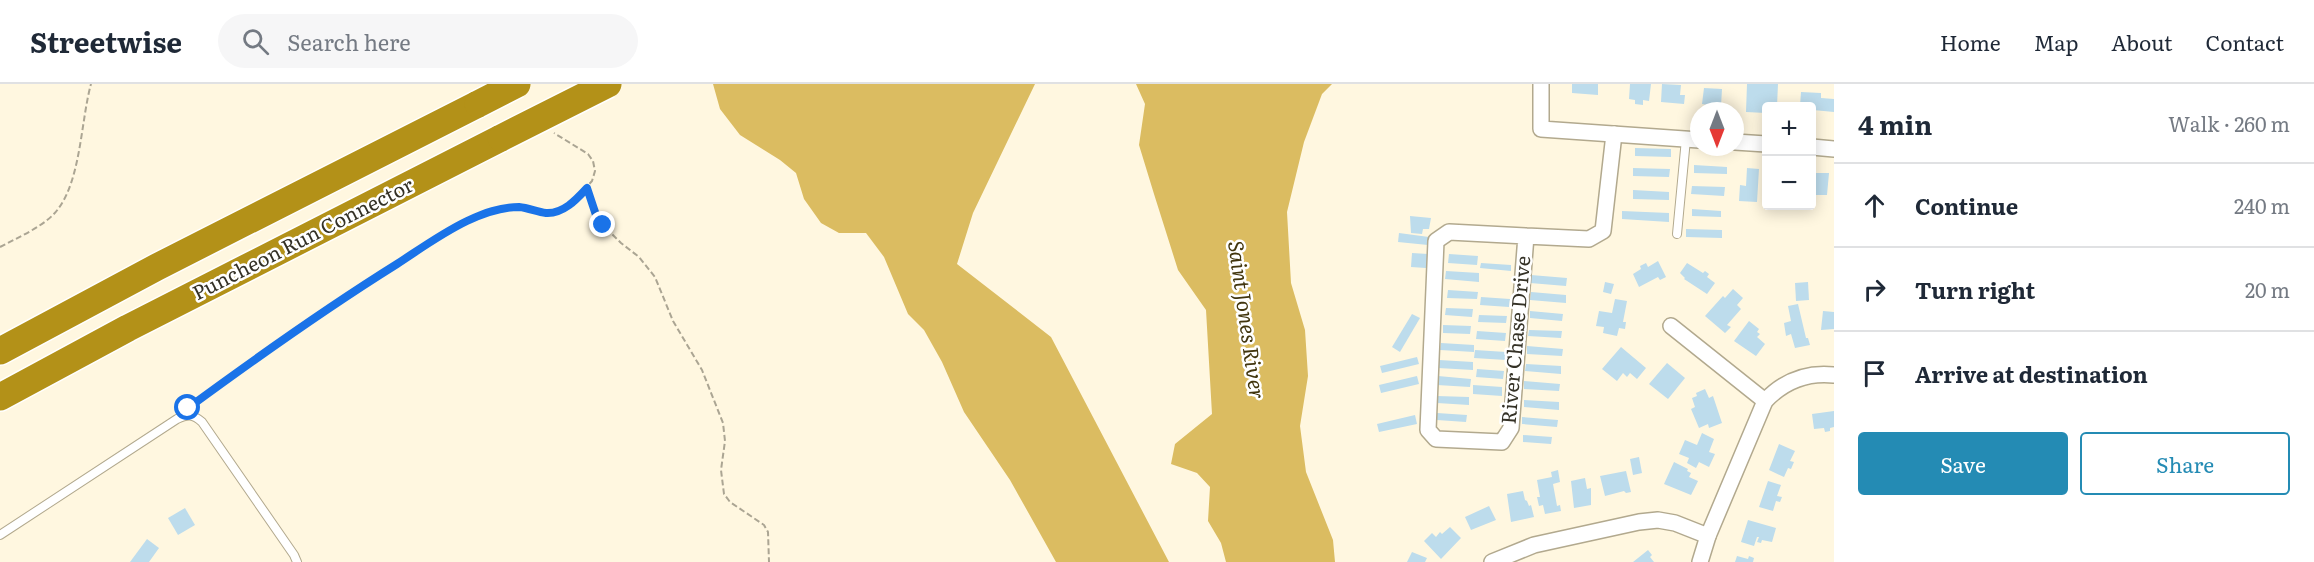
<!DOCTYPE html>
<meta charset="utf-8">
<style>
:root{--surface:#fff;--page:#f6f6f7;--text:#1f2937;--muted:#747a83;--line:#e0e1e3;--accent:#248bb4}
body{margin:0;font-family:Literata,serif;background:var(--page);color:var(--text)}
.controls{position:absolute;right:18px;top:18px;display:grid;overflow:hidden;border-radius:6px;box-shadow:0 3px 15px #0003}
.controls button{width:54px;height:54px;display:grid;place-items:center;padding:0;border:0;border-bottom:2px solid var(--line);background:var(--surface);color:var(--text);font:30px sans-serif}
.compass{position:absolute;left:1690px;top:18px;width:54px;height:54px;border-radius:50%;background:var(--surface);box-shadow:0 3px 15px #0003;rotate:180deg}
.stop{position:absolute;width:18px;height:18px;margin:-14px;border:4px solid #1a73e8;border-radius:50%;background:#fff}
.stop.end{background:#1a73e8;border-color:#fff;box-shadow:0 2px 6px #0008}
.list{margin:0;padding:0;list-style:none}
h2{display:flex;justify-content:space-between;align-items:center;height:78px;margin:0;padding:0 24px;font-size:26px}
h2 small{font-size:20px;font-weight:400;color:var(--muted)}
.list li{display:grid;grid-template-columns:39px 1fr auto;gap:18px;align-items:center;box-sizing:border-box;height:84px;padding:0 24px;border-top:2px solid var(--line)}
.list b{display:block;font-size:22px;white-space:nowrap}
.list em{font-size:20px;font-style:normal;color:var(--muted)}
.actions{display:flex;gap:12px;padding:18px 24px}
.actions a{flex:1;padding:14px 0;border:2px solid var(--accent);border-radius:6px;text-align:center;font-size:21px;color:var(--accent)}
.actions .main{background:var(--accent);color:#fff}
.icon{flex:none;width:33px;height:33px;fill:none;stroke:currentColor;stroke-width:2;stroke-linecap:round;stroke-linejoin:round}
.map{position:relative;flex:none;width:1834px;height:478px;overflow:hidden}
header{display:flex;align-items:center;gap:36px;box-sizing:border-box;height:84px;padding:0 30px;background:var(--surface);border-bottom:2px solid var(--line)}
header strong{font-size:28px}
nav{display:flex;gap:33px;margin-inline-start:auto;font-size:21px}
.search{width:420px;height:54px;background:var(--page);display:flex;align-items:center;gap:15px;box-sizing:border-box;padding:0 21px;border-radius:33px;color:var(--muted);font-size:22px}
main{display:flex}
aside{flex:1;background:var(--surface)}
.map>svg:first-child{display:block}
</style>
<header>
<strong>Streetwise</strong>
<div class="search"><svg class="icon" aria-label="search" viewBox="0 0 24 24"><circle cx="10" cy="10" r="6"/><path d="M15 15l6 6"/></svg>Search here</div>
<nav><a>Home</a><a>Map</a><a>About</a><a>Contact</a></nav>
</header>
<main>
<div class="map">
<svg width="1834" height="478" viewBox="0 0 1834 478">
<rect width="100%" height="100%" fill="#fff7e0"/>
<g fill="#dbbc61">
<polygon points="713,0 1035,0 973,129 957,180 1051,253 1169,478 1056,478 1010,396 964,328 942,278 924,246 908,230 884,173 866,149 839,149 821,139 804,115 796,89 780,76 740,51 720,25"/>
<polygon points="1136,0 1332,0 1322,10 1304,58 1287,128 1291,199 1305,246 1308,292 1300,342 1306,388 1333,456 1335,478 1226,478 1221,459 1208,437 1210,403 1197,389 1171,380 1175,360 1212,330 1206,226 1178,186 1154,110 1139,61 1145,20"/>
</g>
<g fill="#bddcec">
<polygon points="1572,0 1598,0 1598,11 1572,9"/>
<polygon points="1630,0 1651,0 1649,17 1643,16 1643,21 1635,20 1635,16 1629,15"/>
<polygon points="1662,0 1681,1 1680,11 1685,11 1684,20 1661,18"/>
<polygon points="1747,0 1778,0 1777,22 1766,22 1766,29 1746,28"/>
<polygon points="1704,4 1722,5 1721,22 1716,22 1715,25 1708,25 1708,21 1702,20"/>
<polygon points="1801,8 1821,9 1821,14 1834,15 1834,28 1813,26 1812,30 1812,22 1800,22"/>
<polygon points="1635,64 1671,65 1671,73 1635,72"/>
<polygon points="1694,81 1727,83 1727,90 1694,89"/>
<polygon points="1633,84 1670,85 1669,93 1633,92"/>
<polygon points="1747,84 1759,85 1757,118 1739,117 1740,101 1746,102"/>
<polygon points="1816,89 1829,89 1827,111 1815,111"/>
<polygon points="1692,102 1725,103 1724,112 1691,110"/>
<polygon points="1633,106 1669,108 1669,116 1633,115"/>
<polygon points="1692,125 1721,127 1721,133 1692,132"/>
<polygon points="1622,127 1669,129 1669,138 1622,135"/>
<polygon points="1410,132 1431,134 1429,145 1423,145 1422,150 1411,149"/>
<polygon points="1686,145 1722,146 1722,154 1686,153"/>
<polygon points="1399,149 1429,153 1428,161 1398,158"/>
<polygon points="1412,169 1428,170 1426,184 1411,183"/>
<polygon points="1449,170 1478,172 1477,181 1448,179"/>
<polygon points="1658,177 1666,193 1660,196 1658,193 1639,203 1633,190 1641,185 1640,182 1646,179 1648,183"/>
<polygon points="1481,179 1511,181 1511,187 1480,184"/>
<polygon points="1687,179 1703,189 1705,187 1709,190 1707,193 1715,199 1707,210 1684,195 1685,194 1680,189"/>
<polygon points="1446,187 1479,189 1479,198 1445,195"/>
<polygon points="1531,191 1567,194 1566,202 1530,199"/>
<polygon points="1605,198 1614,200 1611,210 1603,208"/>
<polygon points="1808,198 1809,216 1796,217 1795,199"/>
<polygon points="1733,205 1743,214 1737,221 1741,225 1727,241 1731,243 1725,249 1705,232 1723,212 1725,214"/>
<polygon points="1448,206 1478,208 1477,215 1447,214"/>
<polygon points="1531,208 1566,211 1566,219 1530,216"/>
<polygon points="1481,213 1510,215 1509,223 1480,221"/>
<polygon points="1615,215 1627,217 1623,238 1626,238 1625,245 1619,244 1617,252 1603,249 1604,243 1596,242 1599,227 1612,229"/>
<polygon points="1798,220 1806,254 1808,254 1810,261 1795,264 1791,250 1786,252 1784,239 1791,237 1788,222"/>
<polygon points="1446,224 1473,225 1472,233 1445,231"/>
<polygon points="1530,227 1563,230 1562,237 1530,234"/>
<polygon points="1823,227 1834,228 1834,245 1821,246"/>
<polygon points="1412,230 1420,234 1400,268 1392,263"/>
<polygon points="1479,231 1507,232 1506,239 1478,238"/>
<polygon points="1749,237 1759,245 1757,248 1760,250 1757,253 1765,260 1756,272 1734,257"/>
<polygon points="1443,241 1471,242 1470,250 1443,249"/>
<polygon points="1529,246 1562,247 1561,254 1528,252"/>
<polygon points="1477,247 1506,249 1505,257 1476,255"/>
<polygon points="1441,259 1474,261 1474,268 1440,266"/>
<polygon points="1527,262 1563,265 1562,272 1527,270"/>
<polygon points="1621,263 1646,284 1637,295 1630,289 1627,293 1623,289 1617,297 1602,285"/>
<polygon points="1475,266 1506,268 1506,276 1474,274"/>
<polygon points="1417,273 1419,280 1382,289 1380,282"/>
<polygon points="1439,276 1473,278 1473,286 1438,284"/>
<polygon points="1667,279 1685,294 1668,315 1649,300"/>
<polygon points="1526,280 1561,282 1561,290 1525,287"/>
<polygon points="1477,285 1504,287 1503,295 1476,293"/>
<polygon points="1417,292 1419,300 1381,309 1379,301"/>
<polygon points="1438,292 1471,295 1470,303 1437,301"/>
<polygon points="1524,297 1560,300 1559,307 1524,305"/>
<polygon points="1473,301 1502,303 1502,312 1473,310"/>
<polygon points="1705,305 1709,314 1713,312 1722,339 1709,344 1708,340 1699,344 1691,325 1695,323 1692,314 1697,312 1696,309"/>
<polygon points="1437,312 1469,313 1469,321 1437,319"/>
<polygon points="1524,316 1559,318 1559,326 1524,323"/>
<polygon points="1834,327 1834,343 1830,344 1830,347 1825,348 1824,344 1814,345 1812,330"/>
<polygon points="1437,329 1467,331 1466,338 1437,336"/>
<polygon points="1415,331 1417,340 1379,348 1377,340"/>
<polygon points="1522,333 1558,336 1557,343 1522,340"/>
<polygon points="1702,349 1714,355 1709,368 1715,370 1709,383 1699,378 1696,384 1687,379 1689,374 1679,370 1685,356 1697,361"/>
<polygon points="1523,351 1552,353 1551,360 1523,358"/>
<polygon points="1779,360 1795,367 1790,377 1794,378 1791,385 1788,384 1784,393 1769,386"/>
<polygon points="1639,373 1642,389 1633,391 1630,375"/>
<polygon points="1674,378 1688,385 1687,387 1691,389 1689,393 1698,397 1691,411 1664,400"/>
<polygon points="1558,386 1560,398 1553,400 1557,422 1560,421 1561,427 1545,430 1543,421 1539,422 1537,413 1540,413 1537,396 1552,393 1551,388"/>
<polygon points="1626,387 1631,408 1626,409 1624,407 1605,412 1600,392"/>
<polygon points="1585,394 1587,405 1591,404 1591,421 1574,424 1571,397"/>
<polygon points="1768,397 1781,401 1777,412 1782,413 1780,418 1776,417 1773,427 1759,423"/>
<polygon points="1523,407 1525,416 1527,417 1529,422 1531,421 1534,433 1511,438 1507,410"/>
<polygon points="1489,422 1496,436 1471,446 1465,433"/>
<polygon points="185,424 195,441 178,451 168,434"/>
<polygon points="1748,436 1776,444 1772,458 1762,456 1761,459 1757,458 1759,453 1757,453 1754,462 1741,458"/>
<polygon points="1450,443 1461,454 1441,475 1424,457 1432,449 1436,453 1440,448 1442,450"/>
<polygon points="147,455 159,464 149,478 130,478"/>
<polygon points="1648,466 1652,471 1650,473 1654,478 1633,478"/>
<polygon points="1412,468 1427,474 1425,478 1407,478"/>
<polygon points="1737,472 1748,475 1749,472 1754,474 1753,478 1735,478"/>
</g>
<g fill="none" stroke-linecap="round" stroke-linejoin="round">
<defs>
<g id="service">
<polyline points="1677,150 1686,55"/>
<path d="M 0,451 L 177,335 C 188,330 193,330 202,338 L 294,471 L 297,478"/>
</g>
<g id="minor">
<polyline points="1541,0 1541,45 1699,56"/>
<polyline points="1735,58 1766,60"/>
<polyline points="1812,63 1834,65"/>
<polyline points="1526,152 1449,148 1436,157 1428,346 1436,355 1502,358 1511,344 1526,152 1589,155 1603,147 1614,50"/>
<polyline points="1671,242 1765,317"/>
<polyline points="1492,478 1534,461 1639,438 1658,436 1675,439 1708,452"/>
<path d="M 1700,478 L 1708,452 L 1765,317 C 1784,297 1807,288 1834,291"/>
</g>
<g id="motorway">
<polyline points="0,267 157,183 478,20"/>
<polyline points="0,313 128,244 501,54"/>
</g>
</defs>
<use href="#service" stroke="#b2a98e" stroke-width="10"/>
<use href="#minor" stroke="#b2a98e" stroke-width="18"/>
<use href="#motorway" stroke="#fff" stroke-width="30"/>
<g stroke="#aba593" stroke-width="2" stroke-dasharray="6 3" stroke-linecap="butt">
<polyline points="587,104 596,131 603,141 621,159 639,173 655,193 673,237 702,286 723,339 725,357 721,386 724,410 730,418 764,441 768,448 769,478"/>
<path d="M 0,163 C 17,154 47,141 58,125 C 81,95 81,36 91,0"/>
<polyline points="192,321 286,253 449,146 487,128 503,124 520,123 544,129 557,128 570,121 592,97 595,87 593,77 588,70 554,49"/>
</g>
<use href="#service" stroke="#fff" stroke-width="8"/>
<use href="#minor" stroke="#fff" stroke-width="15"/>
<use href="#motorway" stroke="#b39118" stroke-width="27"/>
<defs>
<g id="motorway-bridge">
<polyline points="478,20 517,0"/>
<polyline points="501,54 608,0"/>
</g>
</defs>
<use href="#motorway-bridge" stroke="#fff" stroke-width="30" stroke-linecap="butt"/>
<use href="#motorway-bridge" stroke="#b39118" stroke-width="27"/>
</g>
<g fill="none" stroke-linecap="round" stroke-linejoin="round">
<path stroke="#1a73e8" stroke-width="8" d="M 188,324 C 256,274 325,225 397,180 C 420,165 442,149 467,137 C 484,129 500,123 519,123 C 529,124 537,128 546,129 C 563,130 576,116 587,104 L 596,131 L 603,141"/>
</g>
<g text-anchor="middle" stroke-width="5" stroke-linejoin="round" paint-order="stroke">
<g font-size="20" fill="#343126" stroke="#fff">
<text transform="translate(303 155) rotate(-27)" y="7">Puncheon Run Connector</text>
<text transform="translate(1516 256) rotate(-85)" y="7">River Chase Drive</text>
</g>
<g font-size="21" font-style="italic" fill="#41350d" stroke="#fff">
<text transform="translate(1246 236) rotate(82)" y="7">Saint Jones River</text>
</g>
</g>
</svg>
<div class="controls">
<button>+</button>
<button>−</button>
</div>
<svg class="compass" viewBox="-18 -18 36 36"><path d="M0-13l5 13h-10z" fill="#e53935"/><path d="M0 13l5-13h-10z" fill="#747a83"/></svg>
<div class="stop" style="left:188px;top:324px"></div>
<div class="stop end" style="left:603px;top:141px"></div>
</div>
<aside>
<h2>4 min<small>Walk · 260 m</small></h2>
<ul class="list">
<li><svg class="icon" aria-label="ahead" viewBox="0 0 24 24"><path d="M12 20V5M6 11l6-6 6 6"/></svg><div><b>Continue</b></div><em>240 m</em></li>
<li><svg class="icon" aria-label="right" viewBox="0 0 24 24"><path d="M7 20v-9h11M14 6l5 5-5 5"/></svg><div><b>Turn right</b></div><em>20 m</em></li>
<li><svg class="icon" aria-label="arrive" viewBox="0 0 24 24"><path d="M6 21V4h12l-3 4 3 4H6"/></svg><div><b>Arrive at destination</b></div></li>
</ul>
<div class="actions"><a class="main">Save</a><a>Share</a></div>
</aside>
</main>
